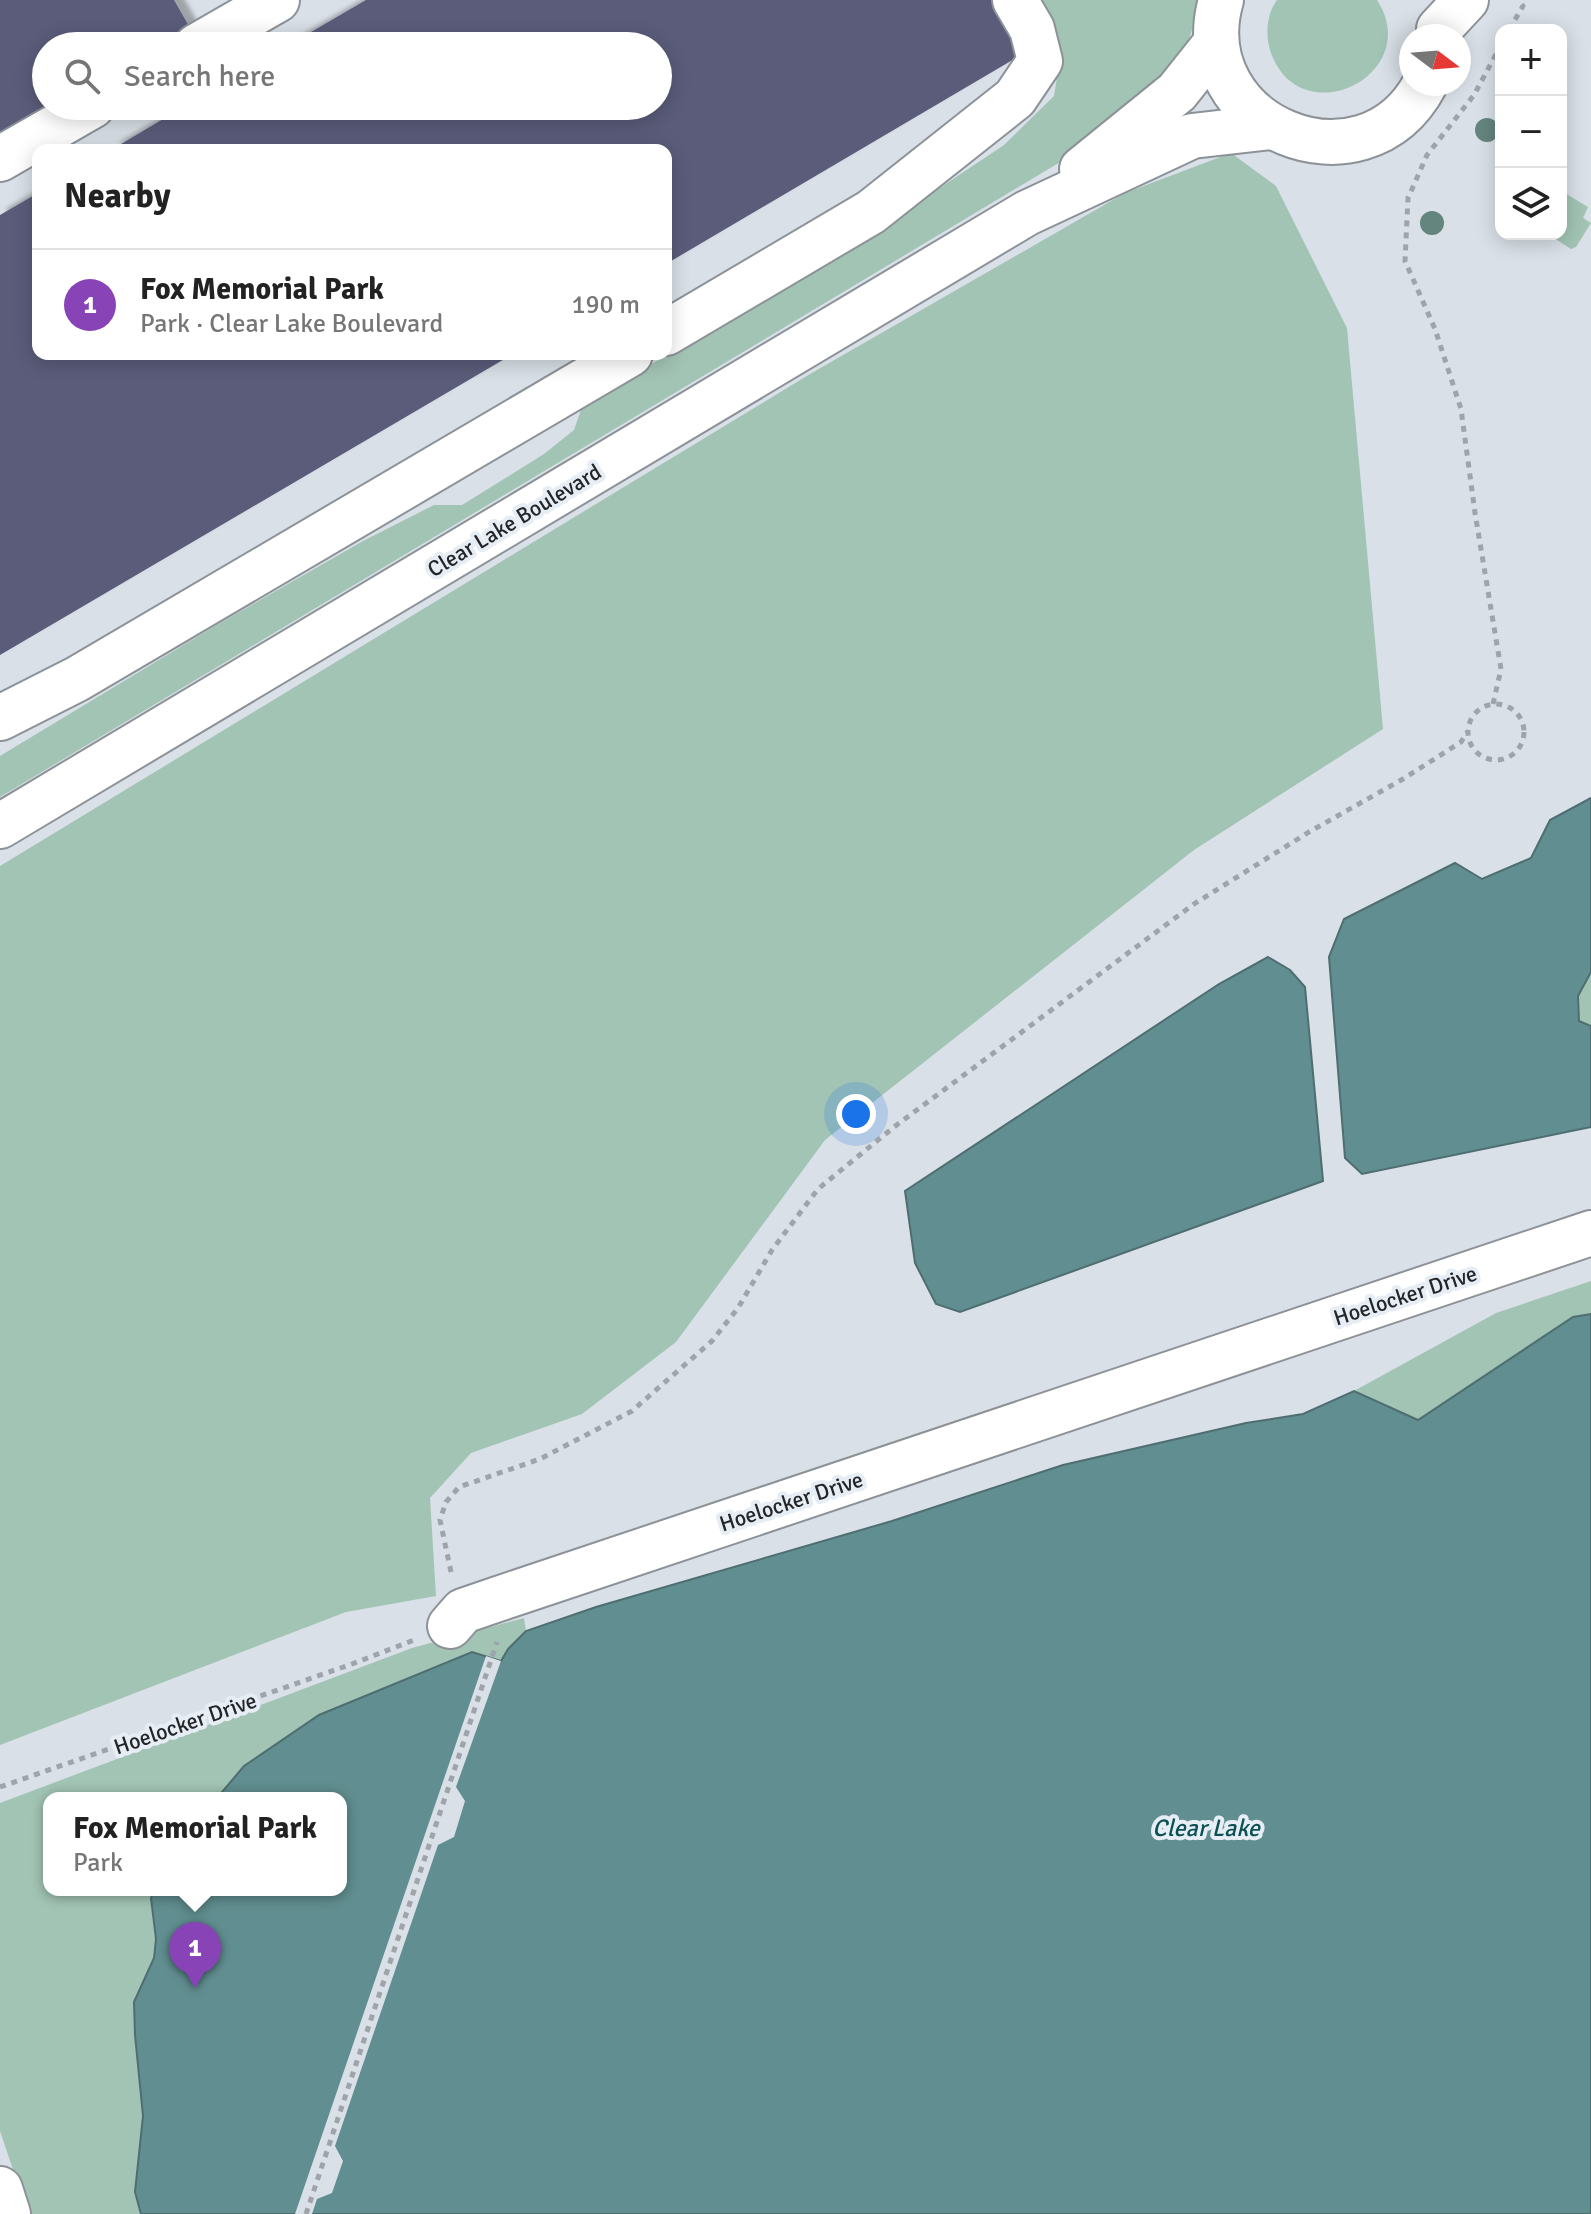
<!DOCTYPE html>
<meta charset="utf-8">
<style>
:root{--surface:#fff;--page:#f2f2f2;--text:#222;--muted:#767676;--line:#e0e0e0;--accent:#8843b7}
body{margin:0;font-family:Signika,sans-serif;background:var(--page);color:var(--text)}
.controls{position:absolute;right:24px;top:24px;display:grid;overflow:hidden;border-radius:16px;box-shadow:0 4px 20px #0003}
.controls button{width:72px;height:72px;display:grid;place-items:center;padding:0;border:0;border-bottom:2px solid var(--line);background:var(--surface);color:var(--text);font:40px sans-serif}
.compass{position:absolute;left:1399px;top:24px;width:72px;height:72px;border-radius:50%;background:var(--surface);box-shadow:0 4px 20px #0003;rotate:106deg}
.you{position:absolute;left:856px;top:1114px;width:28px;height:28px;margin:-20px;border:6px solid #fff;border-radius:50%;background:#1a73e8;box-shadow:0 0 0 12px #1a73e833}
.badge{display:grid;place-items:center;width:52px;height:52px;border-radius:50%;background:var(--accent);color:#fff;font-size:26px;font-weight:700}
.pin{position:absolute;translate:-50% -66px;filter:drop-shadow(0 2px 4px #0008)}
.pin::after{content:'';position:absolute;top:42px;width:28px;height:24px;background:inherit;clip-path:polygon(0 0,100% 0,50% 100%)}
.popup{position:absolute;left:43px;top:1792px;width:304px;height:104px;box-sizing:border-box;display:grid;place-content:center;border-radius:16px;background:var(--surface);filter:drop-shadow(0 2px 6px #0005);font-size:26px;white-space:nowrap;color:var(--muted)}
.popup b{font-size:30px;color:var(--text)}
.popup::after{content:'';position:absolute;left:50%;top:100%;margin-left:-16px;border:16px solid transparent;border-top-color:var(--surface)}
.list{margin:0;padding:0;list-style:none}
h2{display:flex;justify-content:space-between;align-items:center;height:104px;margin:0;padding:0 32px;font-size:34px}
h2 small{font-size:26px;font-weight:400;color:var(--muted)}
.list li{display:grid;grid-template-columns:52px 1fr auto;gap:24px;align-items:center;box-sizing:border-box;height:112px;padding:0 32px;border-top:2px solid var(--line)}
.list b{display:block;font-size:30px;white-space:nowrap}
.list p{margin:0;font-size:26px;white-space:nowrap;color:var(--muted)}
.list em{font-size:26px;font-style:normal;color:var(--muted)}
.icon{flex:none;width:44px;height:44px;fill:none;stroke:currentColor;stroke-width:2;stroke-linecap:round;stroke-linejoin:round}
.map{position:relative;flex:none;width:1591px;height:2214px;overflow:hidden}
.search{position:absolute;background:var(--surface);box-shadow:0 4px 20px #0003;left:32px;top:32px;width:640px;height:88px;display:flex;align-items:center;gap:20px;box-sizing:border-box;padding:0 28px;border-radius:44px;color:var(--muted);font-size:30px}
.panel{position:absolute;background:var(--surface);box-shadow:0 4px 20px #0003;left:32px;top:144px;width:640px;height:216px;border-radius:16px}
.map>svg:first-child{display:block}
</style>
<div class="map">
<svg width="1591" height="2214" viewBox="0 0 1591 2214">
<defs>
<filter id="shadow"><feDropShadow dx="7" dy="-7" stdDeviation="2" flood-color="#0004"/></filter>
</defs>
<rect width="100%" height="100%" fill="#d9e0e7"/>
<g fill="#a2c4b4" fill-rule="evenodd">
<path d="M 1032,0 L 1198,0 C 1188,84 1135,111 1072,155 L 0,797 L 0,756 L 215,626 L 363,541 L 434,505 L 462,505 L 544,454 L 574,430 L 582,407 L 663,357 L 826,264 L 1004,145 L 1054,96 L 1061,52 Z"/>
<path d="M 1277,0 L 1377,0 C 1425,74 1301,136 1271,53 C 1265,36 1266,15 1277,0 Z"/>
<polygon points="1231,153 1276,186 1347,328 1383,729 1194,850 825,1140 676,1342 582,1414 471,1453 430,1498 436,1596 346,1612 0,1745 0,866 810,374 1125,193"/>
<polygon points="1563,192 1588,207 1583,218 1591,223 1576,247 1571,249 1548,234 1561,234 1561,193"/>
<polygon points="1591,972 1591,1026 1579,1022 1578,996"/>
<polygon points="1591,1281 1591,1314 1573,1317 1418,1420 1354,1391 1496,1313"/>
<path d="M 524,1618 L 526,1631 L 508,1649 L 312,2214 L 28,2214 L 0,2131 L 0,1803 L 412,1648 ZM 49,1798 L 341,1798 L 341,1890 L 49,1890 Z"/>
</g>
<g fill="#618e90" stroke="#4e6e71" stroke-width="2">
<polygon points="1591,798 1591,972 1578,996 1579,1021 1591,1026 1591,1127 1362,1174 1345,1158 1329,957 1344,919 1455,863 1482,879 1531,858 1550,820"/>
<polygon points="1268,957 1290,970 1305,987 1323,1181 960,1312 936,1304 915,1263 905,1191 1219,984"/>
<polygon points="1591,1314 1591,2214 141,2214 135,2192 143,2116 135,2035 134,2002 154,1958 156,1939 151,1898 154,1890 341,1890 341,1798 217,1798 244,1766 319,1715 472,1652 501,1661 508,1649 526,1631 596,1607 892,1521 1063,1465 1246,1423 1303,1414 1354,1391 1418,1420 1573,1317"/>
</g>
<polygon fill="#d9e0e7" points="486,1656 501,1661 456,1787 465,1801 454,1837 438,1845 335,2146 343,2161 332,2193 317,2199 312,2214 295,2214"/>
<g fill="#5a5b7a" filter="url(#shadow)">
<polygon points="0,0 174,0 193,33 170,46 46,46 46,106 64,106 0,143"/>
<polygon points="366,0 996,0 1026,52 666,264 666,150 111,150 185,106 658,106 658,46 287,46"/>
<polygon points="38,193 38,354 513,354 0,655 0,215"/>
</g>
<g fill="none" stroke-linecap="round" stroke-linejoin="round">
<defs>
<g id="minor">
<path d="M 1221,0 C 1185,126 1363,200 1425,84"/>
<polyline points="1439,29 1466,0"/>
<polyline points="197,46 277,0"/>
<polyline points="0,159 92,106"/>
<polyline points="1082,169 1177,92 1216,43"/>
<polyline points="666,333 871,212 1015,98 1040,61 1032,29 1015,0"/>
<polyline points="0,718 77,679 630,354"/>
<polyline points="0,826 1027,213 1192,136 1270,127"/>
<polyline points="450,1626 463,1611 498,1599 1591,1233"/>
<polyline points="0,2189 8,2214"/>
</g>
</defs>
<use href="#minor" stroke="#8c9298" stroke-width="48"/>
<g stroke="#9fa4aa" stroke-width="5" stroke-dasharray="6 6" stroke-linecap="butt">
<polyline points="1509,30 1523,6 1518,0"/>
<polyline points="1493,704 1501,669 1475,513 1461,409 1435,329 1405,261 1408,198 1427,155 1474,95 1501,45"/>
<circle cx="1496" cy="732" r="28"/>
<polyline points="451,1572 440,1520 446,1502 459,1487 540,1459 632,1411 712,1341 738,1308 772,1250 818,1189 894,1127 1194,904 1309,832 1403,779 1461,742 1468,731"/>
<polyline points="0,1787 352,1664 414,1640"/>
<polyline points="306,2214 497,1642"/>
</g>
<use href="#minor" stroke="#fff" stroke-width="44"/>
</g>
<g fill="#64857e">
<circle cx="1487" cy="130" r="12"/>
<circle cx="1432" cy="223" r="12"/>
</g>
<g text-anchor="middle" stroke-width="8" stroke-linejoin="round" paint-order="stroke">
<g font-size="22" fill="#232528" stroke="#e7edf4">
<text transform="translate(514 520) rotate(-31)" y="8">Clear Lake Boulevard</text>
<text transform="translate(1405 1295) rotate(-18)" y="8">Hoelocker Drive</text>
<text transform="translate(791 1501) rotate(-18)" y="8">Hoelocker Drive</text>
<text transform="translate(185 1723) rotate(-19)" y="8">Hoelocker Drive</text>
</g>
<g font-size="24" font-style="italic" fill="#0b5154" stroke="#e7edf4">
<text x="1206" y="1836">Clear Lake</text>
</g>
</g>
</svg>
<div class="controls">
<button>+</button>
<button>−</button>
<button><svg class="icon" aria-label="layers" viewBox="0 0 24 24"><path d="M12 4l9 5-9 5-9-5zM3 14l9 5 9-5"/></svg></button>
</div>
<svg class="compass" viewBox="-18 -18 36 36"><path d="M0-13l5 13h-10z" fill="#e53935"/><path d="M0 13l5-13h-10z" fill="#767676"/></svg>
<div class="you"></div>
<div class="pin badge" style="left:195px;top:1988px">1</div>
<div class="popup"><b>Fox Memorial Park</b>Park</div>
<div class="search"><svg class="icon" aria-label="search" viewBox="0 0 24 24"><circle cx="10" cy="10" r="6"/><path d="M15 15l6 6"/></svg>Search here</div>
<section class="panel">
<h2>Nearby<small></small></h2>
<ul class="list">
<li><span class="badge">1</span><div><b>Fox Memorial Park</b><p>Park · Clear Lake Boulevard</p></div><em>190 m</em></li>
</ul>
</section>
</div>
